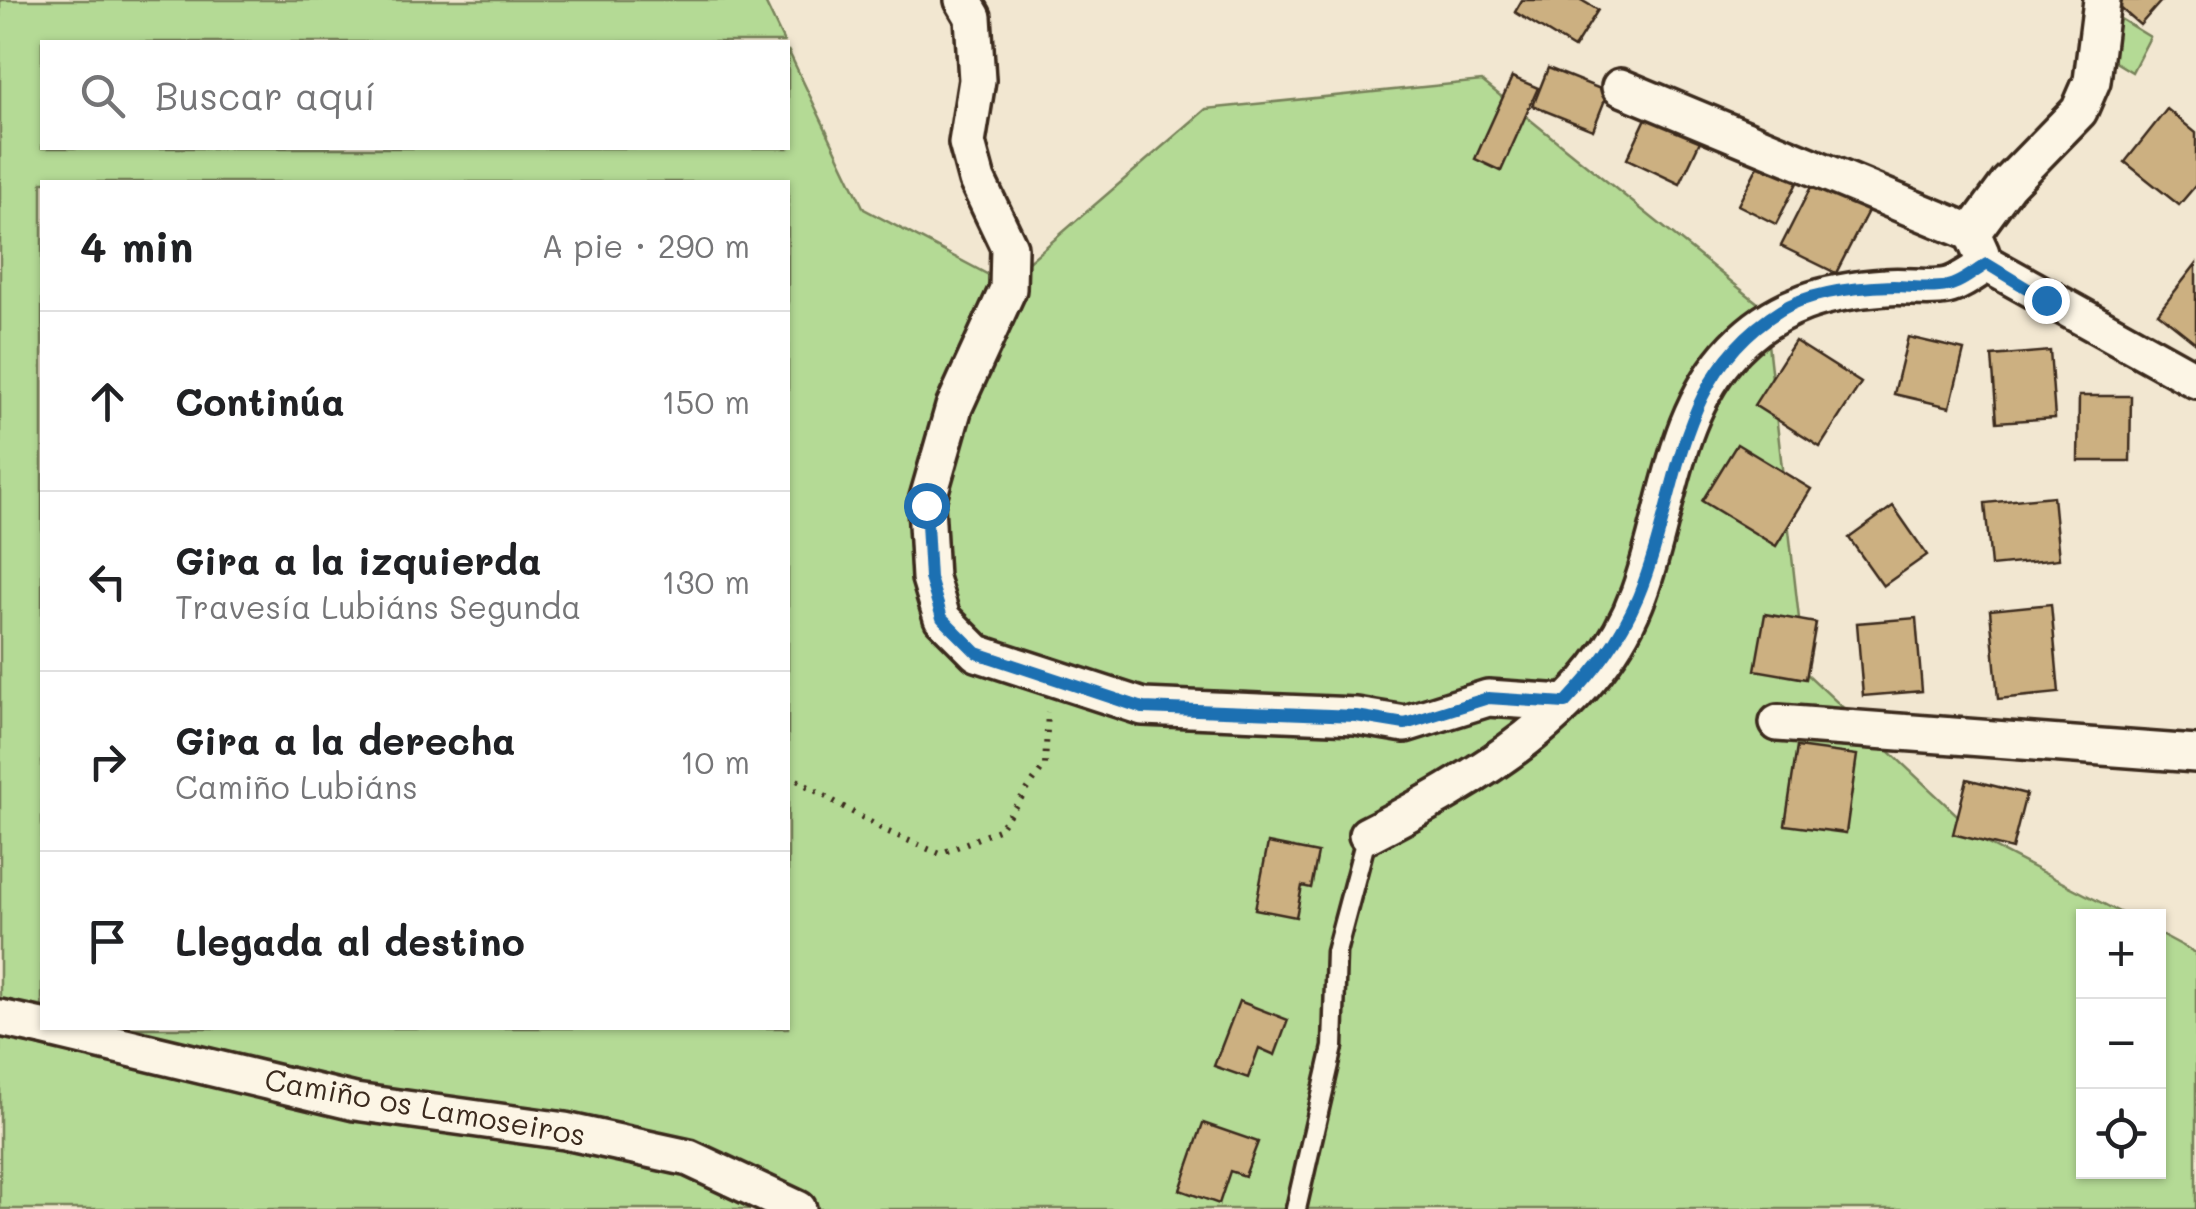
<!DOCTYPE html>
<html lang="es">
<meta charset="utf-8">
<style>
:root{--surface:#fff;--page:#f6f6f6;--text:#202124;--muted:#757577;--line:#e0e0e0}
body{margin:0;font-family:Mali,sans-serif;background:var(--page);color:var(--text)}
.controls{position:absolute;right:30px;bottom:30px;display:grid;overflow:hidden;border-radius:0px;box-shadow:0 2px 8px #0004}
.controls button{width:90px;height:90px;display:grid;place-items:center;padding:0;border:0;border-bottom:2px solid var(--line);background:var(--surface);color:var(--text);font:50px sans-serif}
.stop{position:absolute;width:30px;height:30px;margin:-22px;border:8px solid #1f6fb2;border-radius:50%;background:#fff}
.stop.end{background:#1f6fb2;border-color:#fff;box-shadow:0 2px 10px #0008}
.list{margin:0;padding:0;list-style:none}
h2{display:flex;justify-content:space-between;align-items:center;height:130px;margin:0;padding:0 40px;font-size:42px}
h2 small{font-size:32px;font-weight:400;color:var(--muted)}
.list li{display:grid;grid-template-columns:65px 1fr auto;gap:30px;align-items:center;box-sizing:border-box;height:180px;padding:0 40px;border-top:2px solid var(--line)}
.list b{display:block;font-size:38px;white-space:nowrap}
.list p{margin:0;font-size:32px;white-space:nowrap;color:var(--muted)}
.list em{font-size:32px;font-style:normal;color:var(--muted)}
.icon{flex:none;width:55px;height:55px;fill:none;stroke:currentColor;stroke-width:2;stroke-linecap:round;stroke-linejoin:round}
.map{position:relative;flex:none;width:2196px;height:1209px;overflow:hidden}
.search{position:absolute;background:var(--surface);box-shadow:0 2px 8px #0004;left:40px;top:40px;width:750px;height:110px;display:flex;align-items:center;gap:25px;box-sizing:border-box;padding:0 35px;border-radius:0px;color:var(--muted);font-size:38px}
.panel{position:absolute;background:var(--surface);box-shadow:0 2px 8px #0004;left:40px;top:180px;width:750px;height:850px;border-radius:0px}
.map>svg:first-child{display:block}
</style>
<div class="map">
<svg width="2196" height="1209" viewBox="0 0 2196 1209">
<rect width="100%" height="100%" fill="#f2e7d1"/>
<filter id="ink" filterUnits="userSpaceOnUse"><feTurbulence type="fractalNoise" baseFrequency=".01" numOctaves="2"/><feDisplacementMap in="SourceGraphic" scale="20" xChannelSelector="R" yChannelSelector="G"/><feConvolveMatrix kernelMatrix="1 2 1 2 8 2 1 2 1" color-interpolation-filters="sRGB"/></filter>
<g filter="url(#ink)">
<g fill="#b4da95" stroke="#78825a" stroke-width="2.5" fill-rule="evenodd">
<path d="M 0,0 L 764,0 L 784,42 L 42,42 L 42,148 L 788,148 L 788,50 L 864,209 L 1004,283 L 1206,109 L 1482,81 L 1764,308 L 1805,672 L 1988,844 L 2127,916 L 2084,916 L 2084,1172 L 2158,1172 L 2159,933 L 2196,953 L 2196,1209 L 0,1209 ZM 42,182 L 788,182 L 788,1028 L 42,1028 Z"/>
<polygon points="2104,9 2150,37 2132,72 2099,52"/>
</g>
<g fill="#ccb081" stroke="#3b2a1e" stroke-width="2.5">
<polygon points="1522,0 1581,0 1598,10 1574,48 1515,12"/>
<polygon points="2111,0 2162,0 2140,25"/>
<polygon points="1548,68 1608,92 1593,130 1533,106"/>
<polygon points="1512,77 1538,88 1501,171 1475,159"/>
<polygon points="2167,109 2196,133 2196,185 2179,205 2125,162"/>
<polygon points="1649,112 1702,137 1680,184 1627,159"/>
<polygon points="1763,156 1801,175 1776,224 1738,205"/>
<polygon points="1815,179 1870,207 1836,273 1781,246"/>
<polygon points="2196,264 2196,343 2158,313"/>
<polygon points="1908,337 1964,350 1950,407 1894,394"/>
<polygon points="1795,341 1861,383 1820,447 1754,405"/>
<polygon points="2050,351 2055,418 1997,422 1992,356"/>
<polygon points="2079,396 2131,396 2130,461 2078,461"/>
<polygon points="1737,444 1811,489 1776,546 1702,501"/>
<polygon points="2053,496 2059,559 1991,566 1985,503"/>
<polygon points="1893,506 1927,555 1883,586 1849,538"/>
<polygon points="2051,604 2059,693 1998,699 1990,610"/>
<polygon points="1765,614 1816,623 1806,679 1755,670"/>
<polygon points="1916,618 1922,691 1863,696 1857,623"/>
<polygon points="1797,747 1857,755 1846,833 1785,825"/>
<polygon points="1967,779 2026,794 2012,849 1953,834"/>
<polygon points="1268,843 1318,853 1311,888 1302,886 1296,917 1255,909"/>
<polygon points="1239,1001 1288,1020 1275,1055 1259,1048 1248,1078 1214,1066"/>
<polygon points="1203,1123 1258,1142 1245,1176 1230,1171 1219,1204 1180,1190"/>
</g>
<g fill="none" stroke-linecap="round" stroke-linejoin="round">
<defs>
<polyline id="lane" points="1296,1209 1333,1047 1336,952 1367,835"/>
<g id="street">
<polyline points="963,0 973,17 977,80 967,143 977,180 1009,247 1008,289 954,407 926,505 930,578 942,618 977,653 1143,707 1356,716 1405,724 1488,698 1565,703"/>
<polyline points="1620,87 1972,233"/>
<polyline points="1981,253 1972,233 2008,184 2079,111 2092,81 2102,0"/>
<polyline points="1987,264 2196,380"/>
<polyline points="1778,723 2196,754"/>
<path d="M 1367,835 C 1472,781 1597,711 1639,593 C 1669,511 1672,414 1735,348 C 1777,304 1828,291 1886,287 C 1906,285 1928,290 1947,286 C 1960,283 1975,271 1987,264"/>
<polyline points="0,1018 42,1027"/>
<polyline points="46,1028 355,1102 565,1131 689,1158 798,1209"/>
</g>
</defs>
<use href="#lane" stroke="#3b2a1e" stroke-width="25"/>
<use href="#street" stroke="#3b2a1e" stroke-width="42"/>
<polyline stroke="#3b2a1e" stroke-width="6" stroke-dasharray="2.5 8" stroke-linecap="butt" points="788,775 884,830 940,854 998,830 1045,765 1048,712"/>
<use href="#lane" stroke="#fcf5e5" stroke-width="18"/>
<use href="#street" stroke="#fcf5e5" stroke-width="35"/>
</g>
</g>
<g fill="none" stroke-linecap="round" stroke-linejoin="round" filter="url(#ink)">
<path stroke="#1f6fb2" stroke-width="12" d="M 926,505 L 930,578 L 942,618 L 977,653 L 1143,708 L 1356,716 L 1405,724 L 1488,698 L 1565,703 C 1596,670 1620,639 1638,597 C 1681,493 1673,377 1781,310 C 1810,292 1859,287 1893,286 C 1910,286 1930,290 1947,286 C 1960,284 1975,271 1987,264 L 2046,300"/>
</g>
<g text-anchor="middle" stroke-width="9" stroke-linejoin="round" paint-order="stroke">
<g font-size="30" fill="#3b2a1e" stroke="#fcf5e5">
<text transform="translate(425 1108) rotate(10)" y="10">Camiño os Lamoseiros</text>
</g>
</g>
</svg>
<div class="controls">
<button>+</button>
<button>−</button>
<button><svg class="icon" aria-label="locate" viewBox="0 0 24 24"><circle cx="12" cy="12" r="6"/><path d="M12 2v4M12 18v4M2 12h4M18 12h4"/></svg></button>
</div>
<div class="stop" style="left:926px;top:505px"></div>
<div class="stop end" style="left:2046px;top:300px"></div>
<div class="search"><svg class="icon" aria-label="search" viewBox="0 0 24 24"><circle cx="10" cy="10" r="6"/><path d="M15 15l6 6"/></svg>Buscar aquí</div>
<section class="panel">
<h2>4 min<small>A pie · 290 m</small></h2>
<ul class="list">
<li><svg class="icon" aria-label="ahead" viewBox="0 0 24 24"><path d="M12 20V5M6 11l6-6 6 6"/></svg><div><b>Continúa</b></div><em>150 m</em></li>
<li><svg class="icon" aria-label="left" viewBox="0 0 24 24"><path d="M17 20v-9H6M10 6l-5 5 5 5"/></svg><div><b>Gira a la izquierda</b><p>Travesía Lubiáns Segunda</p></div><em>130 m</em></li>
<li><svg class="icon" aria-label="right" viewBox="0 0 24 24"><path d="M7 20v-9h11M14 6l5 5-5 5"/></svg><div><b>Gira a la derecha</b><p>Camiño Lubiáns</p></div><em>10 m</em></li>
<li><svg class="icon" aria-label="arrive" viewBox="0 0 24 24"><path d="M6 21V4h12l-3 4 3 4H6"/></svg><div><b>Llegada al destino</b></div></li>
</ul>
</section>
</div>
